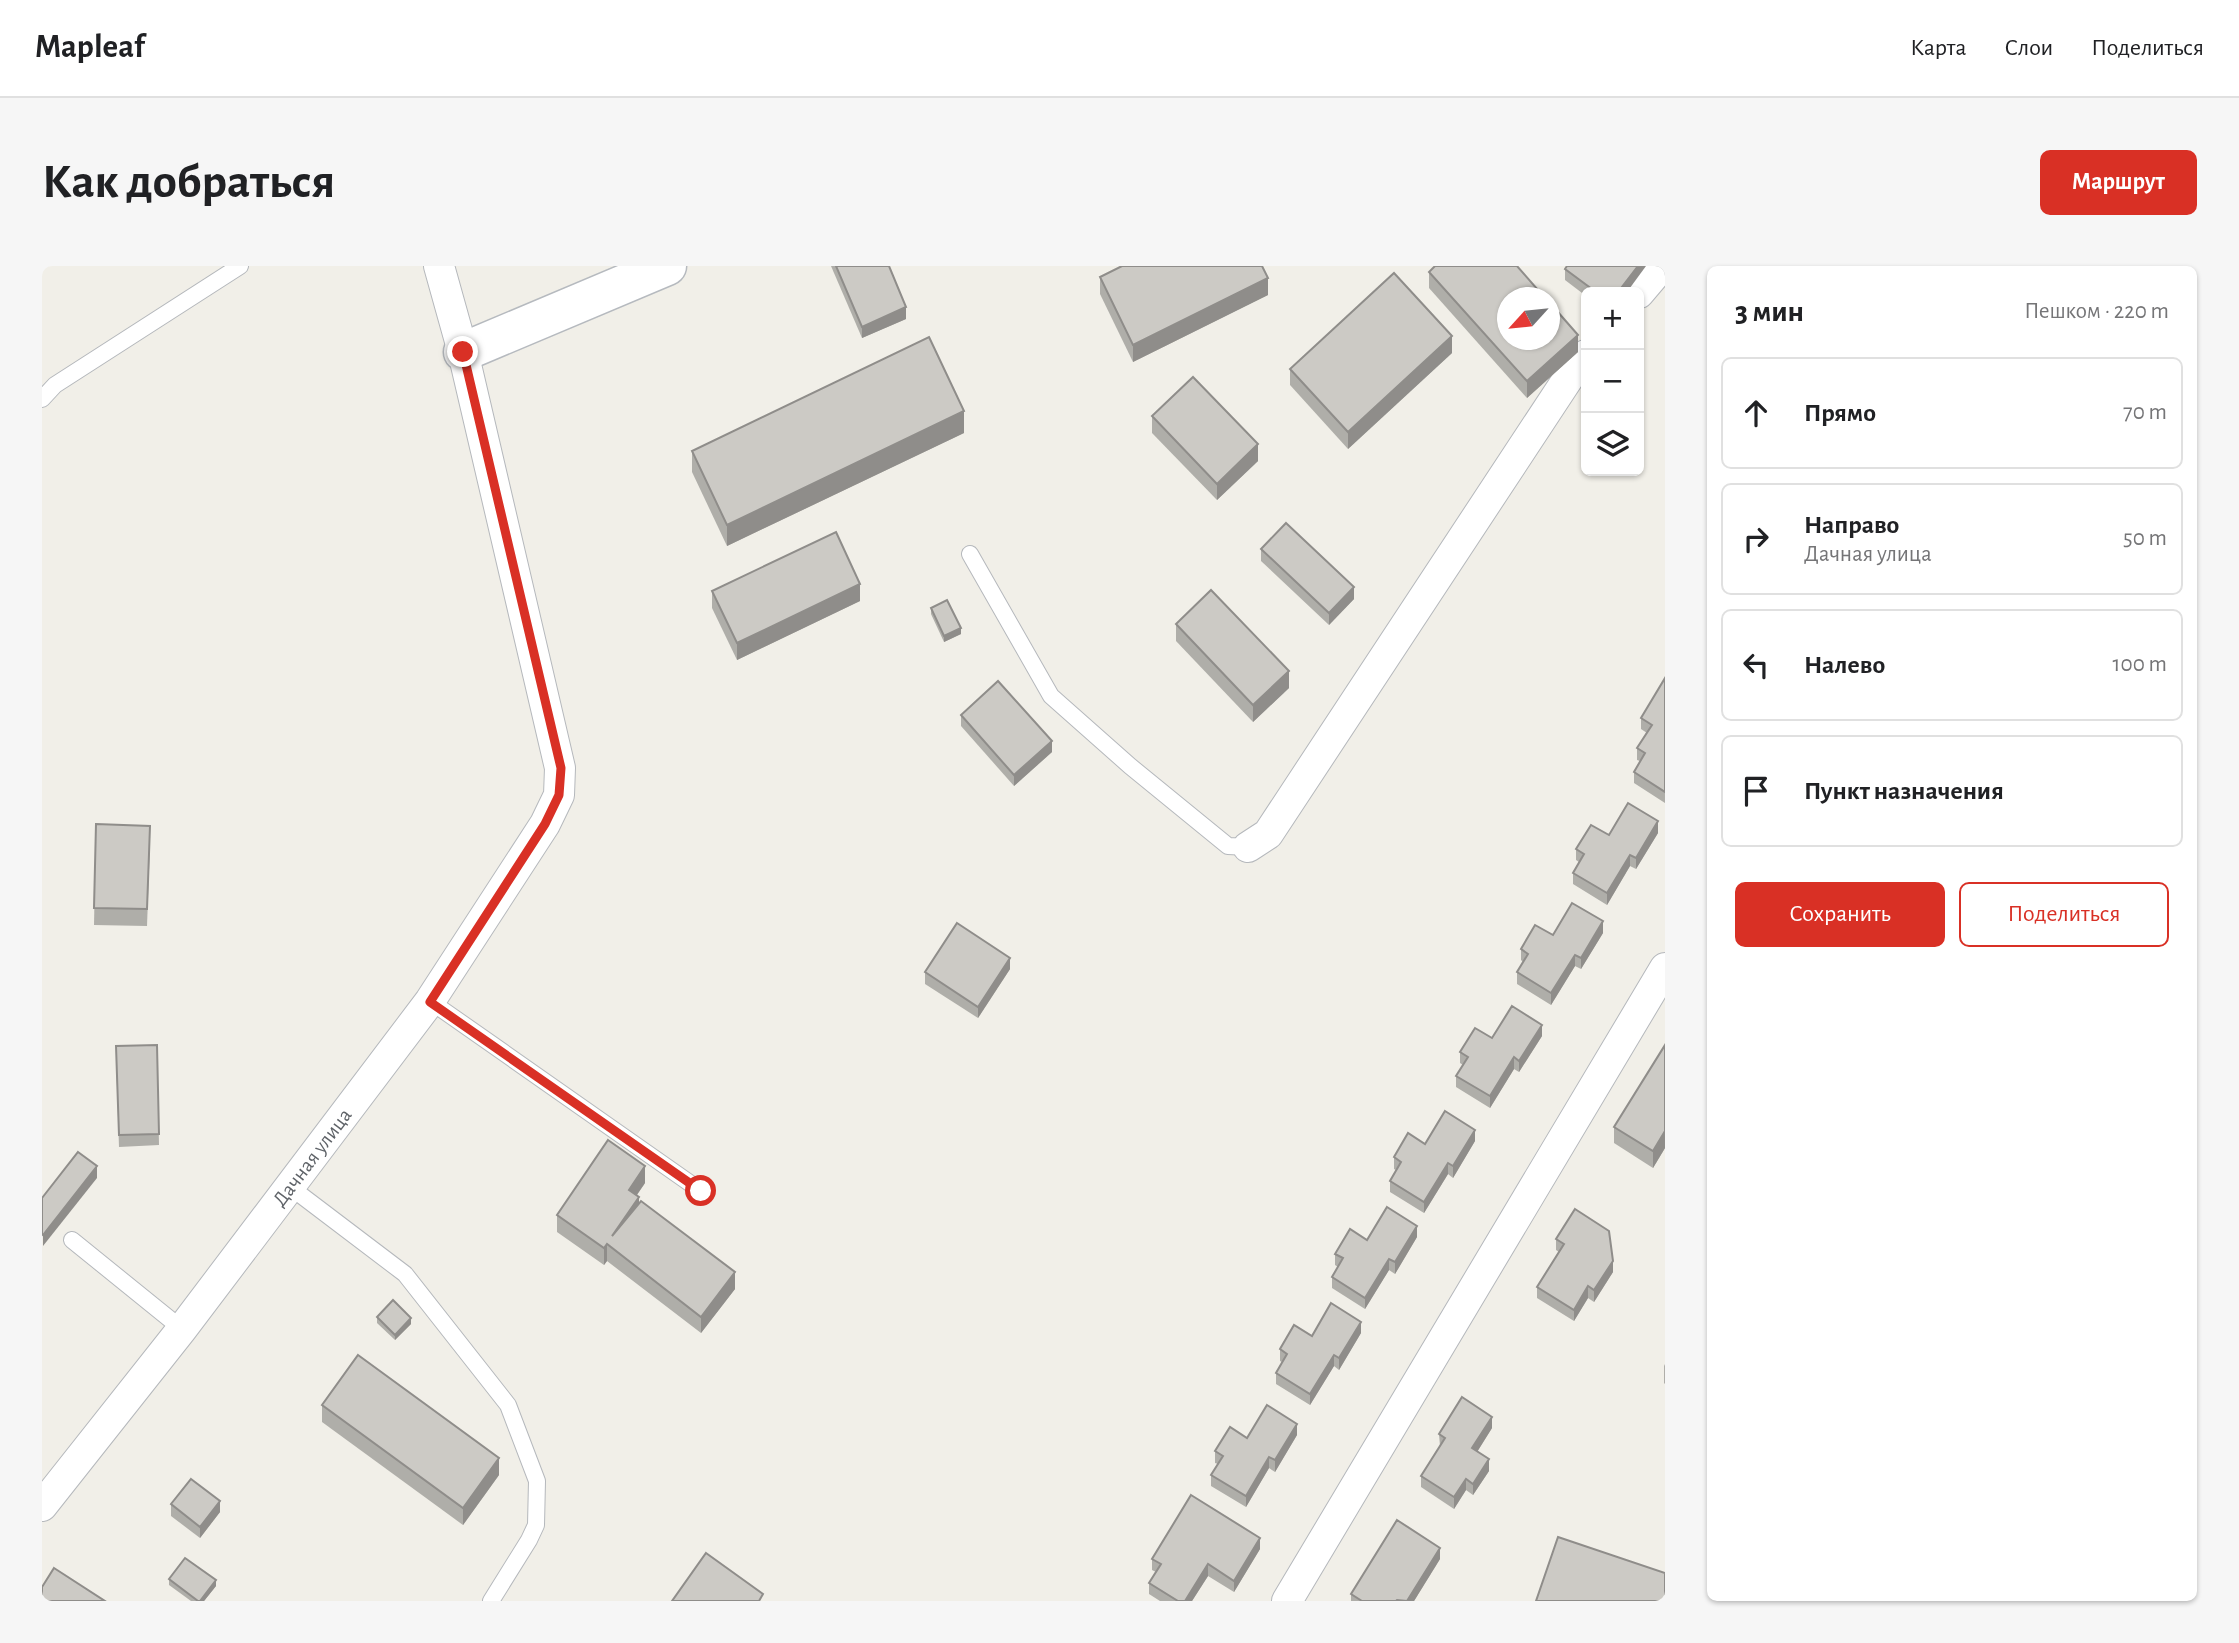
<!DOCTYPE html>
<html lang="ru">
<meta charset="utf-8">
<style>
:root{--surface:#fff;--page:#f6f6f6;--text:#202124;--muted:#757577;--line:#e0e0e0;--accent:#d93025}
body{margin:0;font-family:"Alegreya Sans",sans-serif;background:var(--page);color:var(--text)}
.controls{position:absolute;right:21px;top:21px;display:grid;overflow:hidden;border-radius:10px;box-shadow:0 2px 5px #0004}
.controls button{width:63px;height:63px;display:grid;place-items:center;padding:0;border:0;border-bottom:2px solid var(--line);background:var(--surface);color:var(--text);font:35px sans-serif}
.compass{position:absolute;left:1455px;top:21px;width:63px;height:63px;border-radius:50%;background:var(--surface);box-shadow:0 2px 5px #0004;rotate:243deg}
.stop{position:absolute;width:21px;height:21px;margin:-16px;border:5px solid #d93025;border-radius:50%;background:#fff}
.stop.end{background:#d93025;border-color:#fff;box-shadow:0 2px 7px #0008}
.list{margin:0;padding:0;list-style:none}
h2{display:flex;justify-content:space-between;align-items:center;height:91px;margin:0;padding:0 28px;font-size:30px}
h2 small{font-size:23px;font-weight:400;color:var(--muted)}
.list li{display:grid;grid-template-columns:46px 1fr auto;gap:21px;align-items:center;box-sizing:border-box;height:112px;margin:0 14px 14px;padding:0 14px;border:2px solid var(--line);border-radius:10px}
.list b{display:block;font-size:26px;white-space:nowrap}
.list p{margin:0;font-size:23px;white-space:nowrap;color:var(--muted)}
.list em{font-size:23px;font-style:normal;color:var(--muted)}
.actions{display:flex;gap:14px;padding:21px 28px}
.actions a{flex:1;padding:16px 0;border:2px solid var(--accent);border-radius:10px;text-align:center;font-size:24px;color:var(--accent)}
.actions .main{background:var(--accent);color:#fff}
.icon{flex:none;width:38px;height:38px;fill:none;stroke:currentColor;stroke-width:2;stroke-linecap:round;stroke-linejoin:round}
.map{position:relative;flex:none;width:1623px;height:1335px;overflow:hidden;border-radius:10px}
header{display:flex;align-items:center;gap:42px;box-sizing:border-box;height:98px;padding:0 35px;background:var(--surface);border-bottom:2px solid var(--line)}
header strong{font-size:33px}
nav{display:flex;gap:38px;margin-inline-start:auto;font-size:24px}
.intro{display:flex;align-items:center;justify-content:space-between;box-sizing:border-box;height:168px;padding:0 42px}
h1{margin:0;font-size:49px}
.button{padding:18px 32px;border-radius:10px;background:var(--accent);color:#fff;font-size:24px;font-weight:700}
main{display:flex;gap:42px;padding:0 42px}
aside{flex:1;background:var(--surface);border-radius:10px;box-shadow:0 2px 5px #0004}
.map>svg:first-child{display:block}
</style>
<header>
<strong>Mapleaf</strong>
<nav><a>Карта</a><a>Слои</a><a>Поделиться</a></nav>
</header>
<div class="intro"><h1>Как добраться</h1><a class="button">Маршрут</a></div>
<main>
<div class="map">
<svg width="1623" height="1335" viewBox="0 0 1623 1335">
<rect width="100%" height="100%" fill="#f1efe8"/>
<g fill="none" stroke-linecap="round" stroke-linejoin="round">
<defs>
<g id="lane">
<polyline points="0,133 13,119 198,0"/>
<polyline points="928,288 1009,430 1088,500 1186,580 1206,581"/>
<polyline points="388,735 659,925"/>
<polyline points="247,920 363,1008 466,1139 495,1215 494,1259 487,1274 449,1335"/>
<polyline points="30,974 140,1063"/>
</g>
<g id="street">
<polyline points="1597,27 1620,0"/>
<polyline points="1206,581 1226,568 1533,102 1544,89"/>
<path id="s1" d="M 0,1240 L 140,1063 L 388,735 L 503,558 L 517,529 L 518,502 L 421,86 L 397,0"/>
<polyline points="1245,1335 1623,702"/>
</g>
<polyline id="secondary" points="421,86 625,0"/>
</defs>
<use href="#lane" stroke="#b5b8bc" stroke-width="18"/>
<use href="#street" stroke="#b5b8bc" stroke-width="32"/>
<use href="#secondary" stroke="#b6babf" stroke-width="41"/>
<use href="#lane" stroke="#fff" stroke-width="16"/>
<use href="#street" stroke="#fff" stroke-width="30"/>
<use href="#secondary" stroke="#fff" stroke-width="38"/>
</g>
<g fill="#afaea9">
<polygon points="789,0 847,0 864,53 820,72"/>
<polygon points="1523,3 1585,26 1544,26 1544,30 1523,14"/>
<polygon points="1387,6 1536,86 1485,132 1387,22"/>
<polygon points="1058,11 1226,29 1091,96 1058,28"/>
<polygon points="1410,87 1306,183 1248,119 1248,103"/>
<polygon points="1110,150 1216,195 1175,234 1110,167"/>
<polygon points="922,167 685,280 650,206 650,185"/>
<polygon points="1219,283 1312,333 1287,359 1219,295"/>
<polygon points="670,325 818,335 695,394 670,342"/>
<polygon points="889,342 919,368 902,376 889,348"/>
<polygon points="1134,358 1247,422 1211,456 1134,375"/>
<polygon points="1623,412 1623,537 1592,517 1592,506 1598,495 1595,494 1595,482 1605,467 1599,463 1599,452"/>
<polygon points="919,449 1010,486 972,520 919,460"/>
<polygon points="54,558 108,577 105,660 52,659"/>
<polygon points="1616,567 1594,603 1588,600 1565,639 1531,618 1531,607 1537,596 1534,594 1534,583 1567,569"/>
<polygon points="1561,667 1539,703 1533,700 1509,739 1475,718 1475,706 1481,696 1479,694 1479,683 1511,669"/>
<polygon points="968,703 936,752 883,718 883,706"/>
<polygon points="1500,770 1477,806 1472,803 1448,842 1414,821 1414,810 1421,799 1418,797 1418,786 1450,772"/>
<polygon points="115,779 117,879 77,881 74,792"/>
<polygon points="1623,779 1623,882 1611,902 1572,877 1572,861"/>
<polygon points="1433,875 1411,912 1406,908 1382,947 1348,926 1348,915 1354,904 1352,903 1352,891 1383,878"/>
<polygon points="603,917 595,929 597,937 693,1023 659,1067 565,995 562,999 515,966 515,949"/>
<polygon points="1375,971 1353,1008 1347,1004 1323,1043 1290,1022 1290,1011 1296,1001 1293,999 1293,988 1325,974"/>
<polygon points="1514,973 1571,1006 1552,1036 1546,1032 1532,1055 1495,1032 1495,1021 1517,986 1514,984"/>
<polygon points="335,1051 369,1058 353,1074 335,1057"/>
<polygon points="1319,1067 1297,1104 1292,1100 1268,1139 1234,1118 1234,1107 1240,1096 1238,1095 1238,1083 1270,1070"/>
<polygon points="1623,1098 1623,1118 1622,1117 1622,1100"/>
<polygon points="280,1139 457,1209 421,1259 280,1156"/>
<polygon points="1450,1162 1435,1186 1447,1205 1431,1229 1424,1224 1412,1243 1379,1221 1379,1210 1398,1180 1397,1168"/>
<polygon points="1255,1169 1233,1206 1227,1202 1204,1241 1169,1220 1169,1209 1176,1198 1173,1197 1173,1185 1205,1172"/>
<polygon points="129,1238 178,1246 158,1272 129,1250"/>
<polygon points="1218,1283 1192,1326 1166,1310 1150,1335 1118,1335 1107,1328 1107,1317 1114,1306 1110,1304 1110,1293"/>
<polygon points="1398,1293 1372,1335 1309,1335 1309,1328"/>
<polygon points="127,1313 174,1320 162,1335 149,1335 127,1319"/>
</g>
<g fill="#8f8d8a">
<polygon points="1596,0 1604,0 1585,26 1576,26"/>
<polygon points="1226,12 1226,29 1091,96 1091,79"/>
<polygon points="864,41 864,53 820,72 820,61"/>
<polygon points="1536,69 1536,86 1485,132 1485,115"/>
<polygon points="1410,70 1410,87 1306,183 1306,166"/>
<polygon points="922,145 922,167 685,280 685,259"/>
<polygon points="1216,178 1216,195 1175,234 1175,218"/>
<polygon points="818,318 818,335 695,394 695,377"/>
<polygon points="1312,321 1312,333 1287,359 1287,347"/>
<polygon points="919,362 919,368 902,376 902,370"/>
<polygon points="1247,405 1247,422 1211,456 1211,439"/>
<polygon points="1010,475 1010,486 972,520 972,509"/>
<polygon points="1616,555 1616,567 1594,603 1594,592"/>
<polygon points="1588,589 1588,600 1565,639 1565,627"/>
<polygon points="1561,655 1561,667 1539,703 1539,692"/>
<polygon points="1533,689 1533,700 1509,739 1509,727"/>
<polygon points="968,692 968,703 936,752 936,741"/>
<polygon points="1500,759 1500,770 1477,806 1477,795"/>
<polygon points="1472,791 1472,803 1448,842 1448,830"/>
<polygon points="1433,864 1433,875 1411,912 1411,900"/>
<polygon points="1623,865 1623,882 1611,902 1611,885"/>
<polygon points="1406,897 1406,908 1382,947 1382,936"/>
<polygon points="55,900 55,912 1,980 1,969"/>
<polygon points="603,900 603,917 587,940 587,924"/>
<polygon points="597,931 597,948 570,970"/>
<polygon points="1375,960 1375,971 1353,1008 1353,996"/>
<polygon points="565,978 565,995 562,999 562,982"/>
<polygon points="1347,993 1347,1004 1323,1043 1323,1032"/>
<polygon points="1571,995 1571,1006 1552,1036 1552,1024"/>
<polygon points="693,1006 693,1023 659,1067 659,1051"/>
<polygon points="1546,1020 1546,1032 1532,1055 1532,1044"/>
<polygon points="369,1052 369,1058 353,1074 353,1069"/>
<polygon points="1319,1056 1319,1067 1297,1104 1297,1092"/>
<polygon points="1292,1089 1292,1100 1268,1139 1268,1128"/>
<polygon points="1450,1151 1450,1162 1430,1194 1430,1182"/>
<polygon points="1255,1158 1255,1169 1233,1206 1233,1194"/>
<polygon points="1227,1191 1227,1202 1204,1241 1204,1230"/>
<polygon points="457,1192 457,1209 421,1259 421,1242"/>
<polygon points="1447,1193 1447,1205 1431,1229 1431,1218"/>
<polygon points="1424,1213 1424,1224 1412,1243 1412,1231"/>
<polygon points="178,1235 178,1246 158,1272 158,1261"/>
<polygon points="1218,1272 1218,1283 1192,1326 1192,1315"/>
<polygon points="1398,1282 1398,1293 1372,1335 1365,1335"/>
<polygon points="1166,1298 1166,1310 1150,1335 1143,1335"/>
<polygon points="174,1314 174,1320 162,1335 158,1335"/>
</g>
<g fill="#cccac5" stroke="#8f8d8a" stroke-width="2">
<polygon points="794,0 847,0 864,41 820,61"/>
<polygon points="1080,0 1220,0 1226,12 1091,79 1058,11"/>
<polygon points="1393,0 1475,0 1503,32 1466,32 1466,74 1508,74 1508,37 1536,69 1485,115 1387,6"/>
<polygon points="1525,0 1596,0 1576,26 1554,26 1523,3"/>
<polygon points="1352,7 1410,70 1306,166 1248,103"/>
<polygon points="887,71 922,145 685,259 650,185"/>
<polygon points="1151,111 1216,178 1175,218 1110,150"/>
<polygon points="1244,257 1312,321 1287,347 1219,283"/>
<polygon points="794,266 818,318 695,377 670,325"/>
<polygon points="1169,324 1247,405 1211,439 1134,358"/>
<polygon points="905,334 919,362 902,370 889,342"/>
<polygon points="1623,412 1623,526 1592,506 1603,487 1595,482 1610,459 1599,452"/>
<polygon points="956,415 1010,475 972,509 919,449"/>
<polygon points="1586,537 1616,555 1594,592 1588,589 1565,627 1531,607 1542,588 1534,583 1549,559 1567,569"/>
<polygon points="54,558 108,560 105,643 52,642"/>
<polygon points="1530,637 1561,655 1539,692 1533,689 1509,727 1475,706 1486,688 1479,683 1493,659 1511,669"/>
<polygon points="915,657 968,692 936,741 883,706"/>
<polygon points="1470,740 1500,759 1477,795 1472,791 1448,830 1414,810 1426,791 1418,786 1433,762 1450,772"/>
<polygon points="115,779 117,868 77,869 74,780"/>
<polygon points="1623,779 1623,865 1611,885 1572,861"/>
<polygon points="1403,845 1433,864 1411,900 1406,897 1382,936 1348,915 1359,896 1352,891 1366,867 1383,878"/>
<polygon points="566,874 603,900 587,924 597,931 570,970 599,935 693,1006 659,1051 565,978 562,982 515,949"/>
<polygon points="36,886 55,900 1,969 0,968 0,932"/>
<polygon points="1345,941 1375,960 1353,996 1347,993 1323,1032 1290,1011 1301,992 1293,988 1308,963 1325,974"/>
<polygon points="1533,943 1567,965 1571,995 1552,1024 1546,1020 1532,1044 1495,1021 1522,978 1514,973"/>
<polygon points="351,1034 369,1052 353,1069 335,1051"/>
<polygon points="1289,1037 1319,1056 1297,1092 1292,1089 1268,1128 1234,1107 1245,1088 1238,1083 1252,1059 1270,1070"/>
<polygon points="316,1089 457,1192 421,1242 280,1139"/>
<polygon points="1420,1131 1450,1151 1430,1182 1447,1193 1431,1218 1424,1213 1412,1231 1379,1210 1403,1172 1397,1168"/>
<polygon points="1225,1139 1255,1158 1233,1194 1227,1191 1204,1230 1169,1209 1181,1190 1173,1185 1188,1161 1205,1172"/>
<polygon points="149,1213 178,1235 158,1261 129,1238"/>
<polygon points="1149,1229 1218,1272 1192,1315 1166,1298 1143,1335 1136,1335 1107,1317 1119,1298 1110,1293"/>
<polygon points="1355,1254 1398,1282 1365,1335 1355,1334 1354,1335 1320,1335 1309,1328"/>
<polygon points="1516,1271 1623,1307 1623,1335 1494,1335"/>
<polygon points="664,1287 721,1328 717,1335 630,1335"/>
<polygon points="143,1292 174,1314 158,1335 156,1335 127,1313"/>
<polygon points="12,1302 63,1335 0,1335 0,1321"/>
</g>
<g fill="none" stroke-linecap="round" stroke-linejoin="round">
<polyline stroke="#d93025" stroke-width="9" points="421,86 519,502 517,529 503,558 388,736 659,925"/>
</g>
<g text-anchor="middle" stroke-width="5" stroke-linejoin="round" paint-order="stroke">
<g font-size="21" fill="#5f6368" stroke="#fff">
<text dy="7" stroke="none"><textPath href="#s1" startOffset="441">Дачная улица</textPath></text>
</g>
</g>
</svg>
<div class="controls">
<button>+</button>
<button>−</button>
<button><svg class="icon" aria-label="layers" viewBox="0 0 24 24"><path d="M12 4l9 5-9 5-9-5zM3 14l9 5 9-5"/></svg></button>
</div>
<svg class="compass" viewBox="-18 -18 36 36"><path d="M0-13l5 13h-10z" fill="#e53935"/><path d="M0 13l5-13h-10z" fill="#757577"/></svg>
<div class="stop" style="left:659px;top:925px"></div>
<div class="stop end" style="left:421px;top:86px"></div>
</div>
<aside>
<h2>3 мин<small>Пешком · 220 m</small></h2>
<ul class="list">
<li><svg class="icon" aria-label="ahead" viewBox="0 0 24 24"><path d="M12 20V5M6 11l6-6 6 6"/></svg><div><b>Прямо</b></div><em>70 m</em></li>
<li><svg class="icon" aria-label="right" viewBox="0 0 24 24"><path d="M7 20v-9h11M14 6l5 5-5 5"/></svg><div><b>Направо</b><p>Дачная улица</p></div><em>50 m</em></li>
<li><svg class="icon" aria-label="left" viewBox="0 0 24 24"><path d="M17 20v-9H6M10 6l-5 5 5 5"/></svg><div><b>Налево</b></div><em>100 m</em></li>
<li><svg class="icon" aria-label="arrive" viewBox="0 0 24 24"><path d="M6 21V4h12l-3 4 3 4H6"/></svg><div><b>Пункт назначения</b></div></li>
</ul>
<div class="actions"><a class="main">Сохранить</a><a>Поделиться</a></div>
</aside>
</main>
